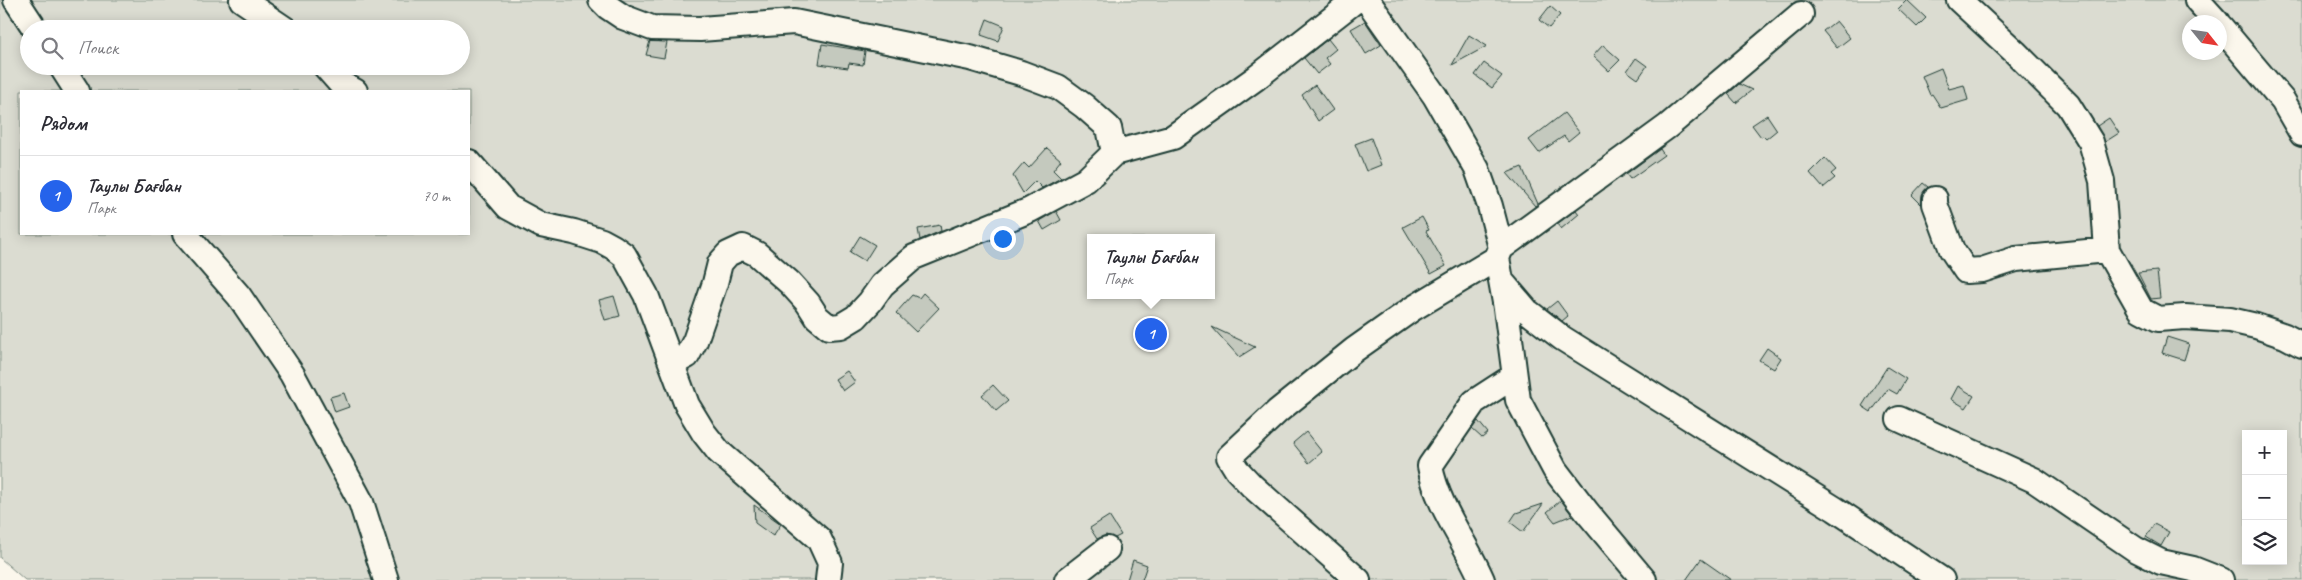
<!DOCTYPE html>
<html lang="ru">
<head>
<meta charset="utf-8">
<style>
	body { margin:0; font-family:Caveat,sans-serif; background:#f2f2f3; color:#2b2b33 }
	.controls { position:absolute; right:15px; bottom:15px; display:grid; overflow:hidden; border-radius:0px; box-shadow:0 2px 12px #0003 }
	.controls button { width:45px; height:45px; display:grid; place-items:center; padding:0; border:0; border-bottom:1px solid #e1e1e2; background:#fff; color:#2b2b33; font:25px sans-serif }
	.compass { position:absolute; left:2182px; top:15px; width:45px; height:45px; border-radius:50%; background:#fff; box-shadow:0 2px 12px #0003; rotate:120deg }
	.you { position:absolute; left:1002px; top:238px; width:18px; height:18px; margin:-12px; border:4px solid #fff; border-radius:50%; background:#1a73e8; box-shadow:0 0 0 8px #1a73e833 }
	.badge { display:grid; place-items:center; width:32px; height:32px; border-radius:50%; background:#2563eb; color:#fff; font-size:16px; font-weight:700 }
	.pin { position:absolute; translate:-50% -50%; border:2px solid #fff; box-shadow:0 1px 5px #0006 }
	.popup { position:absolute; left:1087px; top:234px; width:128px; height:65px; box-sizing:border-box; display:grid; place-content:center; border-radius:0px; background:#fff; filter:drop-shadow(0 1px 4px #0005); font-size:16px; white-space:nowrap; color:#7c7c81 }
	.popup b { font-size:19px; color:#2b2b33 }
	.popup::after { content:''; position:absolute; left:50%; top:100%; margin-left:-10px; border:10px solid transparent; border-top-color:#fff }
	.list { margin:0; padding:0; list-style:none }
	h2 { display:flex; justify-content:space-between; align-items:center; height:65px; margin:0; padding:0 20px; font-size:21px }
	h2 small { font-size:16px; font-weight:400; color:#7c7c81 }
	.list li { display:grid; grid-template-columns:32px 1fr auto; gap:15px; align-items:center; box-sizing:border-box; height:80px; padding:0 20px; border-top:1px solid #e1e1e2 }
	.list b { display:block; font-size:19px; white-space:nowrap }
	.list p { margin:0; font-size:16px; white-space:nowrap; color:#7c7c81 }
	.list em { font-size:16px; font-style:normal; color:#7c7c81 }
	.icon { flex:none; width:28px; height:28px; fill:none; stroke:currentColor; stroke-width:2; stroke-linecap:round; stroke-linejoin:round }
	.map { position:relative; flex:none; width:2302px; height:580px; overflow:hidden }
	.search { position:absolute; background:#fff; box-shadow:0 2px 12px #0003; left:20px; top:20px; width:450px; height:55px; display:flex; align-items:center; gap:12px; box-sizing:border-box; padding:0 18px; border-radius:28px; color:#7c7c81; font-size:19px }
	.panel { position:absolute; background:#fff; box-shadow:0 2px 12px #0003; left:20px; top:90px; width:450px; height:145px; border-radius:0px }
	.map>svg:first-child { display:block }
	.green { fill:#dbdcd1; stroke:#7d8c82; fill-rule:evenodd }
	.building { fill:#c4c9be; stroke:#1f3d34 }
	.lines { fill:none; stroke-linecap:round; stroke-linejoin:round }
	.minor-casing { stroke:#1f3d34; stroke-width:28 }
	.minor { stroke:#fbf7ec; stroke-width:24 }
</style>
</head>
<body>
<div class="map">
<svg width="2302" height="580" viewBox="0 0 2302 580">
	<rect width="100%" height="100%" fill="#fbf7ec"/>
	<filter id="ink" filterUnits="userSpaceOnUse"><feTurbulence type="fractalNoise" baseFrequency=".02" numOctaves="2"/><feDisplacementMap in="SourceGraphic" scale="10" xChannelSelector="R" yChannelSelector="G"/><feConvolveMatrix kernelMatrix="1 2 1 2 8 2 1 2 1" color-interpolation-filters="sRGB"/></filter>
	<g filter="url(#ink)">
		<!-- green -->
		<path class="green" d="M0,0H2302V580H25L0,558ZM2190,22H2220V52H2190ZM29,29H461V66H29ZM21,91H469V234H21ZM1091,238H1211V295H1091ZM2246,434H2283V561H2246Z"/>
		<!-- building -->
		<path class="building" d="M1907,0L1926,18L1917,27L1898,9Z
			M1550,6L1560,15L1549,28L1539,20Z
			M987,19L1004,26L998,41L981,35Z
			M1365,21L1381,45L1366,54L1351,29Z
			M1836,21L1850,38L1837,48L1823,31Z
			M1469,35L1487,46L1452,65Z
			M1328,39L1336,49L1325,58L1330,64L1317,74L1304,58Z
			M650,41L667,42L664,58L646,55Z
			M822,44L865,51L863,65L849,63L848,68L819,64Z
			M1603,45L1620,60L1609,71L1593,56Z
			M1636,58L1647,66L1638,79L1627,71Z
			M1484,63L1502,76L1492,88L1475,75Z
			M1941,68L1949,89L1964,85L1968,100L1941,108L1932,94L1930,95L1922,76Z
			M1739,84L1752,90L1736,103L1728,94Z
			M1315,85L1333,110L1318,121L1302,95Z
			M1564,113L1579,132L1568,141L1564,136L1539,153L1529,140Z
			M1767,115L1777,130L1766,139L1763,136L1761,137L1752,125Z
			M2109,118L2119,133L2105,142L2097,126Z
			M1371,138L1381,165L1366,171L1355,144Z
			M1047,148L1061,160L1053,170L1061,178L1042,188L1035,181L1023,193L1013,176L1024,163L1029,168Z
			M1660,149L1664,155L1630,179L1626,174Z
			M1825,158L1836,170L1831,174L1835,178L1823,188L1810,173Z
			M1522,167L1538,204L1535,206L1507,173Z
			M1923,183L1928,187L1923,193L1921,204L1912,195Z
			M1576,210L1579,214L1561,229L1557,224Z
			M1056,211L1061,220L1044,230L1039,221Z
			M1422,217L1429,230L1426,231L1446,266L1431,274L1403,227Z
			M940,225L941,231L920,240L918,229Z
			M860,236L875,245L865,261L850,252Z
			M2157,271L2160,298L2151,299L2138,273Z
			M923,293L939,308L916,332L896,313L912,295L919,298Z
			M614,296L620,316L605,320L599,300Z
			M1557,301L1568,316L1562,321L1547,309Z
			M1212,327L1255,347L1239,357Z
			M2167,337L2189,344L2184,360L2162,353Z
			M1767,348L1781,358L1774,369L1759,360Z
			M1887,367L1906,379L1897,394L1888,389L1871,412L1862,406Z
			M847,371L855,382L843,391L835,379Z
			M993,385L1008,401L996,411L982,395Z
			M1958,386L1974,396L1966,408L1951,399Z
			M344,393L349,407L335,412L330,397Z
			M1478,421L1488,433L1482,438L1472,429Z
			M1306,432L1322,452L1309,463L1293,443Z
			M1561,500L1572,515L1555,522L1547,512Z
			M1543,504L1523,532L1510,522L1516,513Z
			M754,505L781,524L773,536L755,523Z
			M1109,516L1121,535L1115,538L1106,535L1097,539L1090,528Z
			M2154,524L2169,532L2161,546L2146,537Z
			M1701,559L1731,580H1686Z
			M1133,560L1147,565L1142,580H1127Z"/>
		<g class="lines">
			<!-- minor casing -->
			<g class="minor-casing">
				<path id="minor" d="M16,0L35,29
					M242,0L285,29
					M601,0L608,7L623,17L652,28L700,29L794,22L970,58L1021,73L1058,87L1084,106L1109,128L1114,153L1086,180L1030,210L914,257L882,285L870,302L856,317L841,326L829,327L817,317L808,303L790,283L757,254L743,247L728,254L720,263L715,283L695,341L687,356L672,364
					M1367,0L1435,96L1477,169L1490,206L1501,248L1497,258L1506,308L1518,400L1555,470L1587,512L1644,580
					M1959,0L2015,52L2068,105L2091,142L2102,181L2107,250L2141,310L2158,319L2185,317L2230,320L2256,326L2285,336L2302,345
					M2197,0L2217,22
					M2220,26L2283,101L2302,134
					M61,66L77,91
					M325,66L340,83L355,91
					M1114,153L1173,137L1256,78L1356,0
					M469,162L508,207L541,225L574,232L602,241L613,247L624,255L646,295L687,405L704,433L719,452L819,539L830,563L828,580
					M1935,199V204L1952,250L1966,271L1982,270L2016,259L2107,250
					M185,234L239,296L292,374L361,502L386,580
					M1501,248L1668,126L1801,14
					M1503,283L1527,311L1562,338L1835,509L1942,580
					M1899,419L2034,480L2135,549L2161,562L2193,569L2221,580
					M1067,580L1107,549
					M1358,580L1252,486L1237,470L1229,457L1278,411L1354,350L1412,309L1497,258
					M1482,580C1466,542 1437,506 1430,466L1474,402L1514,376"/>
			</g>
			<!-- minor -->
			<use href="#minor" class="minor"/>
		</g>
	</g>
</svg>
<div class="controls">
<button>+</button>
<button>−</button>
<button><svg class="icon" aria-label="layers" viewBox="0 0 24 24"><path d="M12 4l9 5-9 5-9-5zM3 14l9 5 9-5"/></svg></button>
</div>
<svg class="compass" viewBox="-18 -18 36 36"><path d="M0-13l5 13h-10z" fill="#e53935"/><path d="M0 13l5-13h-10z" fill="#7c7c81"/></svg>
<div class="you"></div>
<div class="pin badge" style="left:1151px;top:334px">1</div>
<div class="popup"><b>Таулы Бағбан</b>Парк</div>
<div class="search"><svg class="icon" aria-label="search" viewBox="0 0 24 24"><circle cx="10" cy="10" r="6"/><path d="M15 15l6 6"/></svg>Поиск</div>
<section class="panel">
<h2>Рядом<small></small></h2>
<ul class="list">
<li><span class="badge">1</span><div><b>Таулы Бағбан</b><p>Парк</p></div><em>70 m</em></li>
</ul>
</section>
</div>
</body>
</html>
